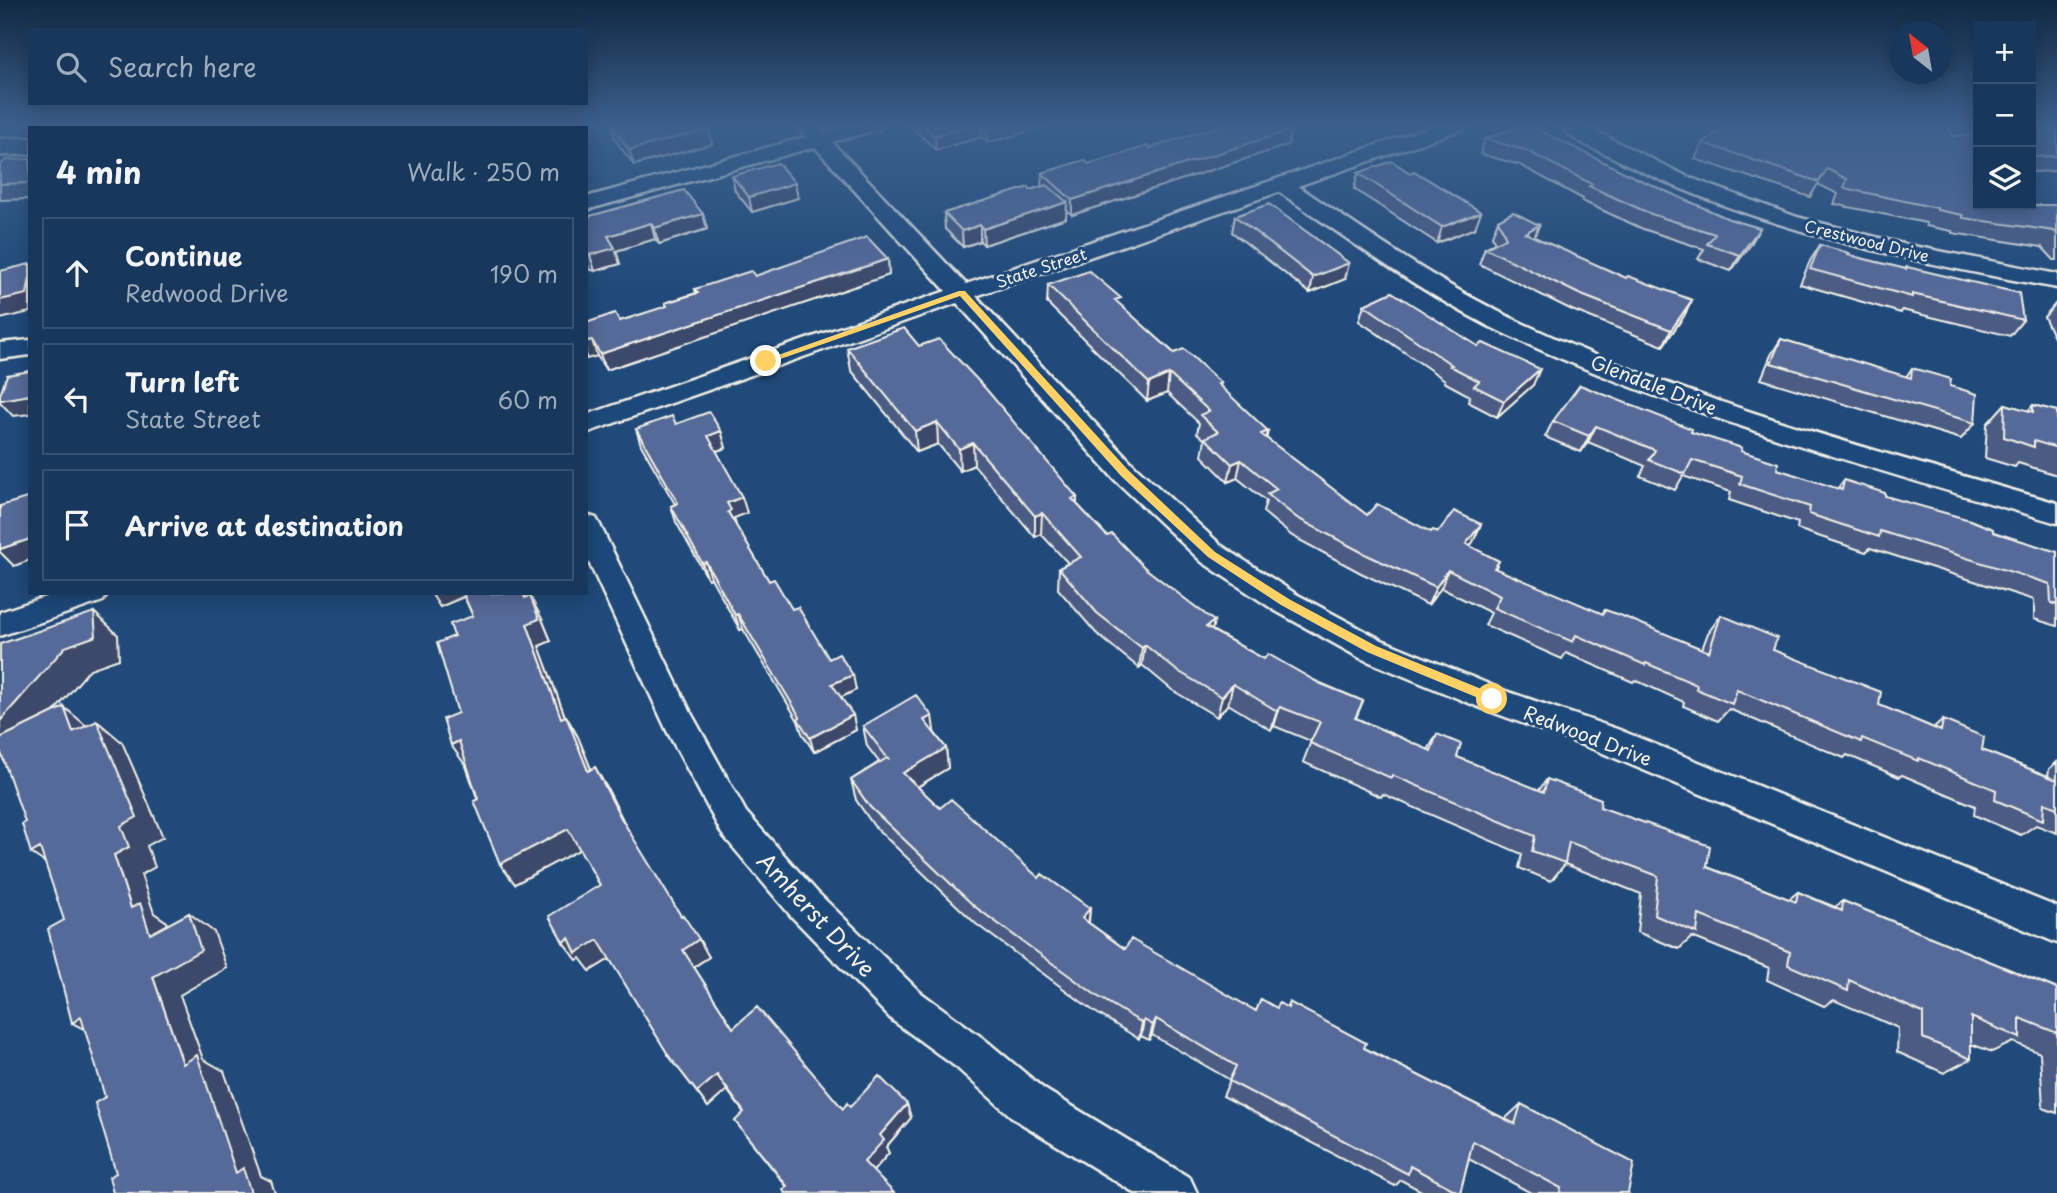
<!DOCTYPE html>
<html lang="en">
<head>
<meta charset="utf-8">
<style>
	body { margin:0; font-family:"Playpen Sans",sans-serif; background:#244365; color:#f1f3f6 }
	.controls { position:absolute; right:21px; top:21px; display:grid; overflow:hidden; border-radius:0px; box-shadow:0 4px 18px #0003 }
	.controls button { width:63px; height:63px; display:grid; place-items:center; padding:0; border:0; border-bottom:2px solid #365272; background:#17385c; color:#f1f3f6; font:35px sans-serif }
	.compass { position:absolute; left:1889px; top:21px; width:63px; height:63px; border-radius:50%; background:#17385c; box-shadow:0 4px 18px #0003; rotate:329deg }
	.stop { position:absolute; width:21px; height:21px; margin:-16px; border:5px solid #ffd166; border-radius:50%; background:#fff }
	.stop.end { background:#ffd166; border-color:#fff; box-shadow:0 2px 7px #0008 }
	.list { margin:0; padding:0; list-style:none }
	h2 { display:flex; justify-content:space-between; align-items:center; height:91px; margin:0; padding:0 28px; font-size:30px }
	h2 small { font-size:23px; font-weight:400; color:#9eacbb }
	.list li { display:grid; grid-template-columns:46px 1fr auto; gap:21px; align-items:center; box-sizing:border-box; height:112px; margin:0 14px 14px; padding:0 14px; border:2px solid #365272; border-radius:0px }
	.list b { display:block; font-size:26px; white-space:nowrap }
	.list p { margin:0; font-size:23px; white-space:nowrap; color:#9eacbb }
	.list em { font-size:23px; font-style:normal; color:#9eacbb }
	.icon { flex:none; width:38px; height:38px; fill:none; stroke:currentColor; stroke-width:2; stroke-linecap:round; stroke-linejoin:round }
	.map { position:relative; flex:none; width:2057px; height:1193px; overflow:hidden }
	.search { position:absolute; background:#17385c; box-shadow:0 4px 18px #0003; left:28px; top:28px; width:560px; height:77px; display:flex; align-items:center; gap:18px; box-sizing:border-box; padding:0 24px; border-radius:0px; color:#9eacbb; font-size:26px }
	.panel { position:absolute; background:#17385c; box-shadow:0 4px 18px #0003; left:28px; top:126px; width:560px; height:469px; border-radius:0px }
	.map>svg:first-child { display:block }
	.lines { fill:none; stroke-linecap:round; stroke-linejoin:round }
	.minor-casing { stroke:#f4f1e8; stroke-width:5 }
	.secondary-casing { stroke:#f4f1e8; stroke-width:6 }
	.minor { fill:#1f4a7a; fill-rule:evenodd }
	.secondary { fill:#1f4a7a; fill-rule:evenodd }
	.wall { fill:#4b5b84; stroke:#f4f1e8; stroke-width:2 }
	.shaded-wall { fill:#3d4a6b; stroke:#f4f1e8; stroke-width:2 }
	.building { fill:#576a99; stroke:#f4f1e8; stroke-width:2 }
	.route { fill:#ffd166 }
	.labels { text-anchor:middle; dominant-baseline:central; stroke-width:6; stroke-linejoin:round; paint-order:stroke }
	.far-street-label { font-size:16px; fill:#f4f1e8; stroke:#1f4a7a }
	.street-label { font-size:19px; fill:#f4f1e8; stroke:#1f4a7a }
	.near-street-label { font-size:23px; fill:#f4f1e8; stroke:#1f4a7a }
</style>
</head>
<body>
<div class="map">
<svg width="2057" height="1193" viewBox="0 0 2057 1193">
	<rect width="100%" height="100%" fill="#1f4a7a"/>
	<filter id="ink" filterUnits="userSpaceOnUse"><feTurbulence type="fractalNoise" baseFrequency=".0143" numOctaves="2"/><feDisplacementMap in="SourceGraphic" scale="14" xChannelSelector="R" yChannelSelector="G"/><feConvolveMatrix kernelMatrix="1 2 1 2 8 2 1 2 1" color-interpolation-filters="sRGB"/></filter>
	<g filter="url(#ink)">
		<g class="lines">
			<!-- minor casing -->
			<g class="minor-casing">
				<path id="minor" d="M796,125H816L823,133L849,125H881L879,129L832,142L966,284L1436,125H1465L1463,129L1298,186C1371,235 1443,287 1524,324C1694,403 1878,451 2057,503V523C1872,468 1683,416 1507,335C1426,297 1353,242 1279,192L976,296L1135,466L1222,546L1296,594L1382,640L1503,690L1617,729L2057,907V943L1593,749L1481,708L1360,658L1274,610L1202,562L1115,480L957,303L586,433V415L946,291L815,147L586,210V197L806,137Z
					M1559,125H1583L1688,177L1797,217L1903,244L2057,274V288C1906,261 1756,229 1618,160C1601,151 1571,141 1559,125Z
					M30,340V355L0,359V343Z
					M586,515L596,518L600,525L691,713L746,812L817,892L920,992L984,1039L1044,1089L1190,1178L1197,1193H1135L1014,1119L956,1067L892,1020L791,916L722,834L667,731L586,556Z
					M57,593H108L103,601L0,636V612Z"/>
			</g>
			<!-- secondary casing -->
			<g class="secondary-casing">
				<path id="secondary" d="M256,125H292L291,128H255Z
					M30,138V154L0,155V139Z"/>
			</g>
			<!-- minor -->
			<use href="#minor" class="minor"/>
			<!-- secondary -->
			<use href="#secondary" class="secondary"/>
		</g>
		<!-- wall -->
		<path class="wall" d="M611,125L709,129L712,144L634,165L615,140Z
			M909,125H1046L1010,137L987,142L982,137L936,150Z
			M1523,125L1751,244L1731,271L1698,259L1704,249L1643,229L1582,201L1583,199L1520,165L1480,154L1485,139Z
			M1727,125L1978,205H2057V260H2054L2042,247L1952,233V231L1926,226V223L1834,204L1838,194L1818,184L1810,197L1695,159L1703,143Z
			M2031,125H2057V171L2031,172Z
			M1288,145L1072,215L1066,210V218L984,245L980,241L963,247L945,229L944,213L1041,187L1042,173L1089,164L1150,148Z
			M30,159V199L0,200V165Z
			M1358,173L1475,228L1437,243L1354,189Z
			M732,176L798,198L752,212L735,191Z
			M703,214L707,229L659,244L655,239L616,251L620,264L595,271L589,269L586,270V217Z
			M1235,216L1345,279L1310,293L1232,232Z
			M1498,220L1539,225L1534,237L1626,278L1692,300L1684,316L1663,346L1572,310L1479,264L1485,248L1495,243L1492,236Z
			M1820,245L1848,255L1905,269L1907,267L2023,320L2010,336L1902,310L1901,313L1800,284L1810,261Z
			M888,259L889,275L606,370L597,356L586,359L589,322L620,321L666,307L665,303L696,293L695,289L755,276Z
			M1048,285L1120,305L1174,353L1221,383L1220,386L1266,438L1367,515L1431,532L1481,524L1473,542L1469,546L1499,561L1495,569L1602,614L1605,610L1702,649L1708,633L1721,615L1773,650L1879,705L1934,728L1943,720L1982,750L2048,776L2049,769L2057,762V833L2036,825L2021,835L1974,815L1975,806L1902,775L1899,777L1847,755L1844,758L1729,709L1718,721L1683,706L1684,702L1635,680L1633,682L1566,653L1562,659L1485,625L1491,613L1441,588L1428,605L1361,573L1292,536L1263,512L1266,501L1237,478L1228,482L1202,456L1205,440L1197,433L1199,423L1167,393L1147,401L1047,303Z
			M2057,302V344L2044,317Z
			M1364,305L1533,385L1497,417L1468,402L1470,396L1444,382L1445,380L1359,321Z
			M1781,339L1906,377L1912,368L1950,386L1975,423L1961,439L1761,379L1771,355Z
			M919,346L1077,497V504L1107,536L1145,568L1212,630L1264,659L1363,701L1356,718L1428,750L1437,734L1457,757L1539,790L1547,779L1707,867L1789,899L1798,892L1835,907L1843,901L2057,989V1113L2043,1108L2040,1053L2013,1042L1992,1052L1971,1044V1059L1944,1073L1897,1052L1898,1028L1834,1000L1824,1006L1767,980L1769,968L1692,937L1679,949L1637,932L1641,894L1565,864L1551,881L1519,868L1522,854L1383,794L1381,797L1303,762L1311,741L1274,726L1271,730L1228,704L1217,717L1172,690L1142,665L1139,668L1096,633L1058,589L1059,568L1068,563L1041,534L1035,537L974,465L960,471L938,444L917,452L851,370L847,348Z
			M2005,404L2028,411L2033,405L2057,411V475L2018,463L2015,467L1985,458L1987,424Z
			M1553,421L1691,432L1741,451L1777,469L1837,489L1844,480L1885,496L1993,532L2057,552V626L2034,619V600L1870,548L1866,552L1797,529L1798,523L1729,500L1731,492L1683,476L1675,490L1640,476L1645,466L1588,442L1581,452L1545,437Z
			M676,424L721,431L726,448L716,451L747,513L734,518L736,526L769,581L792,609L829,659L856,690L841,697L856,730L814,752L802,733L798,721L743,629L740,630L711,578L708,579L676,522L671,506L675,504L641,445L636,429Z
			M431,593H523L542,619L551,641L539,646L565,716H566L578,737L591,769L607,788L628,831L681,916L709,957L694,967L733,1028L843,1109L850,1107L907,1104L911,1118L886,1147L889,1153L873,1171L786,1186L735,1121L744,1113L727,1090L708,1107L669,1056L610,959L590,971L580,958L577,960L563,942L600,885L580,849L515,884L500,864L466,766L458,713L454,636L473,616L464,597L440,607Z
			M863,726L934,732L946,748L948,768L918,787L940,808L1039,878L1090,908L1089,923L1125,949L1256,1011L1287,1007L1289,1002L1364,1048L1505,1119L1521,1104L1628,1193H1531L1469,1159L1460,1193H1425L1401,1180L1395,1186L1223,1096L1230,1080L1152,1035L1149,1040L1141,1036L1139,1039L1095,1012L976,924L874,826L856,800L851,780L879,762L867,746Z"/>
		<!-- shaded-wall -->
		<path class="shaded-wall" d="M972,125H981L982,137L936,150L935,136Z
			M997,125H1046L1010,137L987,142V128Z
			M709,129L712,144L634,165L629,150Z
			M1291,130L1288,145L1072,215V200Z
			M795,183L798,198L752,212L749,197Z
			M1067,202L1066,218L984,245L983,229Z
			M1481,212L1475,228L1437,243L1442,227Z
			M703,214L707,229L659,244L654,228Z
			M651,223L655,239L616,251L620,264L595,271L590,255L608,236Z
			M980,225V241L963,247L962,231Z
			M1539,225L1533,241L1525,233Z
			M1760,228L1751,244L1731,271L1740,255Z
			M888,259L889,275L606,370L600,354Z
			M586,260L589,269L586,270Z
			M1349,263L1345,279L1310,293L1313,277Z
			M30,277V312L0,319V300Z
			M1692,300L1684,316L1663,346L1671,330Z
			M592,340L597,356L586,359V341Z
			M1540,369L1533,385L1497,417L1504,401Z
			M1169,374L1167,393L1147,401L1149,383Z
			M30,395V414L13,416L0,402V400Z
			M937,422L938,444L917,452L915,431Z
			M1596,426L1588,442L1581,452L1589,436Z
			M721,431L726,448L713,452L708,436Z
			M1268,431L1264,449L1261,434Z
			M973,443L974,465L960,471L959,449Z
			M1241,460L1237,478L1228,482L1232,464Z
			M742,497L747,513L734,518L736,526L728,512L727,503Z
			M1042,513L1041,534L1035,537V516Z
			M1481,524L1473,542L1458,562L1466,544Z
			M30,539V560L14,566L0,552V549Z
			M706,562L711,578L708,579L702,563Z
			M1448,570L1441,588L1428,605L1436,587Z
			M431,593H466L467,595L440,607Z
			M530,596L542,619L551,641L539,646L573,739L561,718L527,624Z
			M94,612L118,635L119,659L90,669L21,751L0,736V721Z
			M738,614L743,629L740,630L735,615Z
			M1214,621L1210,641L1206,627Z
			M1145,645L1142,665L1139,668L1142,648Z
			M853,675L856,690L836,700L832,684Z
			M1233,684L1228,704L1217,717L1222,697Z
			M64,707L89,728L73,732Z
			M1280,707L1274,726L1271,730L1277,711Z
			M853,715L856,730L814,752L810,738Z
			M566,716L578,737L600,792L588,771Z
			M932,716L935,737L924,720Z
			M97,721L122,742L163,837L147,846L155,867L141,875L154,913L167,922L177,953L150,934L131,908L114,855L121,826Z
			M459,741L474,762L466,766L451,745Z
			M946,748L948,768L907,793L903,773Z
			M595,767L607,788L632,838L621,818Z
			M568,829L581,849L515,884L500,864Z
			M40,848L60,873L31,853Z
			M1090,908L1088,926L1082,918Z
			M189,913L214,932L227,968L180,995L203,1059L224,1071L261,1176L271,1181L275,1193H251L236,1173L183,1064L153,977Z
			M569,938L598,940L611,958L590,971L580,958L577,960L563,942Z
			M699,939L709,957L693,967L683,950Z
			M81,1017L103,1039L72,1023Z
			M1156,1019L1152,1035L1149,1040L1153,1025Z
			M1144,1020L1141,1036L1139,1039L1142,1023Z
			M717,1075L727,1090L708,1107L697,1092Z
			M907,1104L911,1118L886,1147L889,1153L870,1175L864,1162L880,1135Z"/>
		<!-- building -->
		<path class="building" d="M341,125H370L371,128H340L339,126Z
			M611,125H706L709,129L629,150Z
			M923,125H972L935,136Z
			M1221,125H1284L1291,130L1072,200L1042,173L1084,160L1089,164L1148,146L1150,148Z
			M1523,125H1529L1636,178L1729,219L1760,228L1740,255L1707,244L1715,234L1651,214L1589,186L1592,184L1525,150L1485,139Z
			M1727,125H1941L1949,127L1952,136L1978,134V205H2057V234L2054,231L1963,218V215L1937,210V208L1844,188L1847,179L1827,169L1819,182L1703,143Z
			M2057,130V156L2031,157V131Z
			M30,159V183L0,184V165L6,160Z
			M1392,161L1410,173L1414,171L1481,212L1442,227L1358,173Z
			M778,163L795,183L749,197L732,176Z
			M1047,185L1067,202L983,229L980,225L962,231L944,213L1029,187L1030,190Z
			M684,190L703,214L654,228L651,223L608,236L615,248L590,255L586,254V217Z
			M1269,204L1349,263L1313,277L1235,216Z
			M1513,212L1539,225L1525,233L1626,278L1628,276L1692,300L1671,330L1579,294L1485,248L1506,238L1498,220Z
			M867,237L888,259L600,354L592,340L586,341V318L589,322L615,313L620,321L667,306L665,303L698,293L695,289L751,271L755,276Z
			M1820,245L1849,253L1848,255L1906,269L1907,267L2019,293L2023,320L1912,294V297L1810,269Z
			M30,264V277L27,294L0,300V271Z
			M1089,271L1121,298L1115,300L1174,353L1184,349L1221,383L1218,384L1268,431L1261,434L1367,515L1377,504L1431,532L1433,530L1438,532L1454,511L1481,524L1466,544L1499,561L1494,568L1603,614L1605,610L1620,615L1709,652L1721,615L1777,638L1773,650L1881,692L1879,705L1941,731L1943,720L1984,737L1982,750L2057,780V808L2044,803L2043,820L1995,800L1996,790L1919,758L1918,761L1862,738L1861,742L1737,690L1732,704L1696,689L1697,685L1646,663L1645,665L1576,635L1573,642L1494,608L1500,596L1448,570L1436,587L1367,555L1297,518L1267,494L1277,489L1241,460L1232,464L1205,438L1218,432L1200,415L1209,411L1169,374L1149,383L1048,285Z
			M1392,292L1478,346L1483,343L1540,369L1504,401L1474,386L1479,381L1450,366L1452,365L1364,305Z
			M904,328L919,346L939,339L986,389L1077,497L1072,499L1107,536L1112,534L1145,568L1214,621L1206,627L1264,659L1268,654L1319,683L1363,701L1355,718L1431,751L1437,734L1461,744L1457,757L1544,792L1547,779L1601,799L1600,807L1710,846L1707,867L1796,902L1798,892L1842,911L1843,901L2057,989V1033L2020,1018V1038L1971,1017V1059L1923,1038V1013L1849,980L1848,991L1788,965L1790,952L1699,915L1697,933L1654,915L1658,876L1569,842L1565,863L1532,851L1535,836L1392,775L1391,778L1310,743L1320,722L1280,707L1277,711L1233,684L1222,697L1176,670L1145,645L1142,648L1097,613L1059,568L1081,557L1042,513L1035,516L973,443L959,449L937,422L915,431L847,348Z
			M1781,339L1911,378L1912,368L1951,379L1950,386L1977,394L1975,423L1771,363Z
			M30,371V395L0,400V395L7,375Z
			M1580,385L1692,429L1691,432L1742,448L1741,451L1778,463L1777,469L1842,490L1844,480L1885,493V496L1970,520L1993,529V532L2057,552V605L2051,603L2050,584L1880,531L1879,537L1809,514L1810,507L1740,484L1742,476L1692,460L1685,474L1649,460L1655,450L1596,426L1589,436L1553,421Z
			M2005,404L2033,412V405L2057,411V448L2034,441V447L2004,437Z
			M709,412L721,431L708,436L742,497L727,503L731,510L728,512L769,581L774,579L792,609L798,607L829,659L839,654L853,675L832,684L853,715L810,738L798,719L800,717L738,614L735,615L706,562L702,563L671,506L678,503L636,429L672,416L676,424Z
			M30,497V539L0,549V506Z
			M463,593H523L525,598L530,596L539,619L527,624L561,718L566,716L588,771L595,767L621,818L681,916L683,915L699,939L683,950L733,1028L757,1007L843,1109L847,1103L850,1107L879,1076L907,1104L880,1135L884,1140L864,1162L894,1193H785L783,1190L787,1186L735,1121L744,1112L717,1075L697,1092L669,1056L598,940L576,953L569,938L563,942L549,916L600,885L568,829L500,864L474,801L478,799L459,741L451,745L443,719L458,713L437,643L454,636L450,624L473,616Z
			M94,612L96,636L65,647L0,721V644Z
			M916,695L932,716L924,720L946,748L903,773L940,808L951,799L1039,878L1042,874L1090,908L1082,918L1125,949L1131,939L1256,1011L1261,999L1277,1008L1279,1003L1288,1008L1289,1002L1366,1043L1364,1048L1515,1124L1521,1104L1634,1163L1628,1193H1560L1561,1188L1473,1141L1460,1193L1410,1166L1408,1174L1229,1081L1236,1066L1156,1019L1153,1025L1144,1020L1142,1023L1097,996L974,906L870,807L851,780L887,758L889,760L863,726Z
			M64,707L73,732L97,721L137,817L121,826L129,847L114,855L131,908L140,903L150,934L189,913L201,950L153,977L183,1064L197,1055L236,1173L243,1168L251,1193H113L109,1177L116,1173L95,1103L105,1097L81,1017L72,1023L48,929L64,920L40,848L31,853L22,824L25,822L0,750V738Z"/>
	</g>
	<!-- sky -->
	<linearGradient id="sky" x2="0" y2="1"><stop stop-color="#112943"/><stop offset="0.43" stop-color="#3c608d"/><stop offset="1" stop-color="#3c608d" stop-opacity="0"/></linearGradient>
	<rect width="2057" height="292" fill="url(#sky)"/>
	<!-- route -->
	<path class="route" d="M959,291H965L1128,470L1215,552L1289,599L1376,646L1496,695V702H1488L1367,652L1281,605L1208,557L1121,476L960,296L769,363L761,361Z"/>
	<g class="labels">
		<!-- far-street labels -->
		<g class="far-street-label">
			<text transform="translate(1867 240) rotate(14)">Crestwood Drive</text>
			<text transform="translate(1041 267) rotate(-18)">State Street</text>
		</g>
		<!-- street labels -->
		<g class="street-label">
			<text transform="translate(1654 384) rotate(21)">Glendale Drive</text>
			<text transform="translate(1588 735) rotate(21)">Redwood Drive</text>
		</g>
		<!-- near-street labels -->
		<g class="near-street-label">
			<text transform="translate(817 914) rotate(47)">Amherst Drive</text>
		</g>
	</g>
</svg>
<div class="controls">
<button>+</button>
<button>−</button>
<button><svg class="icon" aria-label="layers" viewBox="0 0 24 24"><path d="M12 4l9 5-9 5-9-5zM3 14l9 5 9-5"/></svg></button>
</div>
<svg class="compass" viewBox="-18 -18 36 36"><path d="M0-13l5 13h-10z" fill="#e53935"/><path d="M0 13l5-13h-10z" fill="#9eacbb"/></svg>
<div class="stop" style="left:1492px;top:699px"></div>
<div class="stop end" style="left:766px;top:361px"></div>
<div class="search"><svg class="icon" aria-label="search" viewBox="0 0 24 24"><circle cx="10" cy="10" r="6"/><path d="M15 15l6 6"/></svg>Search here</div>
<section class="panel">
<h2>4 min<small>Walk · 250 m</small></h2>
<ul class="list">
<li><svg class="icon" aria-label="ahead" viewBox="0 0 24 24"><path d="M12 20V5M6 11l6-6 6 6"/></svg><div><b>Continue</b><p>Redwood Drive</p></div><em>190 m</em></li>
<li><svg class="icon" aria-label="left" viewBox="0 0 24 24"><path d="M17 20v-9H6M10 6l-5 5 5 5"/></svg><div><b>Turn left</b><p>State Street</p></div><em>60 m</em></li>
<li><svg class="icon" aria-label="arrive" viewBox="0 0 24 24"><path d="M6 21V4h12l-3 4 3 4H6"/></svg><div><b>Arrive at destination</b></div></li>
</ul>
</section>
</div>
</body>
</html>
